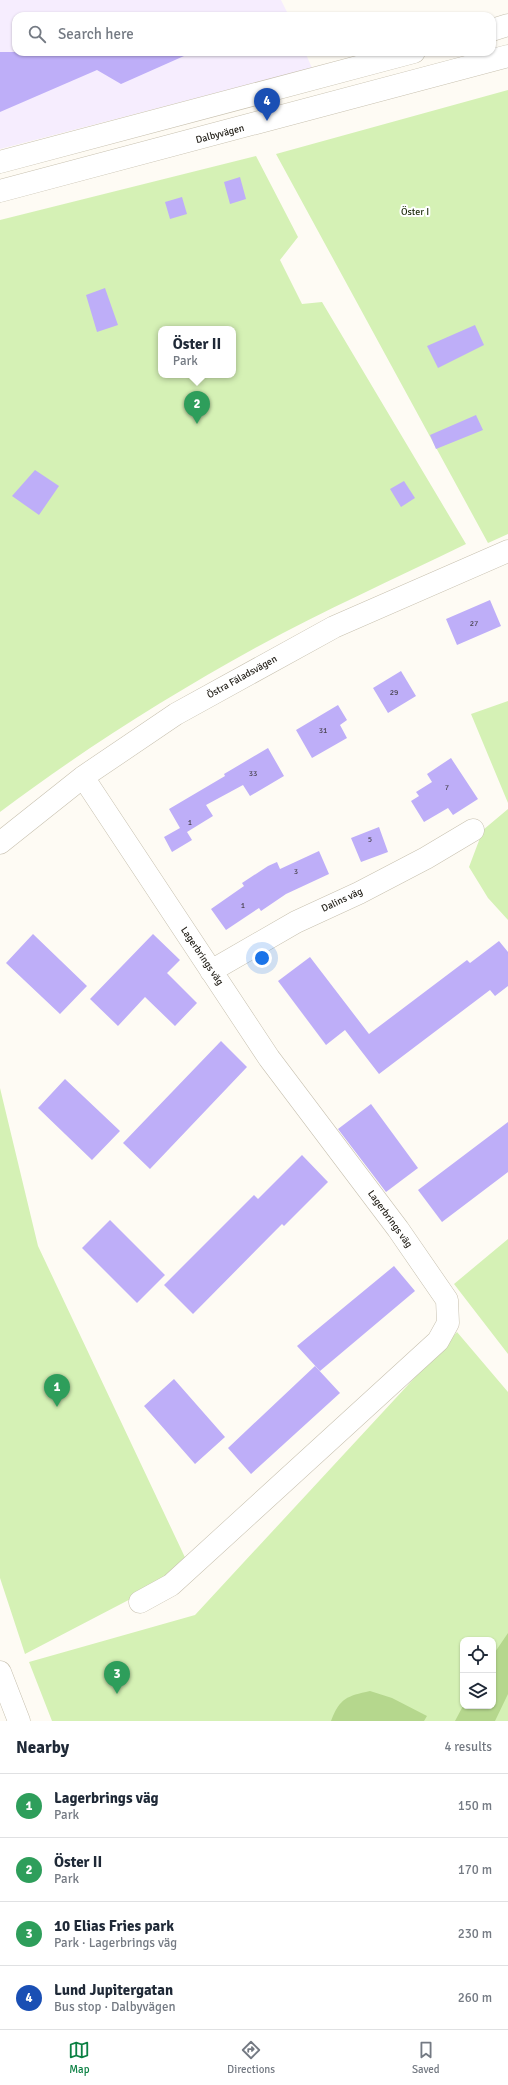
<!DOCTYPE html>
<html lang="en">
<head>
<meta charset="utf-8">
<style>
	body { margin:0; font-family:Signika,sans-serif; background:#f6f6f7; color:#1f2937 }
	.controls { position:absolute; right:12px; bottom:12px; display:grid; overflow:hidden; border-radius:8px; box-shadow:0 1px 3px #0004 }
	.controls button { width:36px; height:36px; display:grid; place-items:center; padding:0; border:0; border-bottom:1px solid #e0e1e3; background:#fff; color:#1f2937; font:20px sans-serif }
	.you { position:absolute; left:262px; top:958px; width:14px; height:14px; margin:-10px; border:3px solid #fff; border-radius:50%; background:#1a73e8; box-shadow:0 0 0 6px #1a73e833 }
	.badge { display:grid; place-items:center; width:26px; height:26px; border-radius:50%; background:#0b8043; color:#fff; font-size:13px; font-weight:700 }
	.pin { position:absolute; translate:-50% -33px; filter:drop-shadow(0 1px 2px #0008) }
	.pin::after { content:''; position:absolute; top:21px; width:14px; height:12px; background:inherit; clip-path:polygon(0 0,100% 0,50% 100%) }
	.popup { position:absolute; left:158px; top:326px; width:78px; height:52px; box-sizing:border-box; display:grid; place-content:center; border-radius:8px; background:#fff; filter:drop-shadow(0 1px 3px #0005); font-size:13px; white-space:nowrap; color:#747a83 }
	.popup b { font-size:15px; color:#1f2937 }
	.popup::after { content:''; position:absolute; left:50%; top:100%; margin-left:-8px; border:8px solid transparent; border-top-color:#fff }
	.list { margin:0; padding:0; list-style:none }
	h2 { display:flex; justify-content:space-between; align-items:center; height:52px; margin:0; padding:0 16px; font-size:17px }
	h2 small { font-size:13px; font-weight:400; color:#747a83 }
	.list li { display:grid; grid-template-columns:26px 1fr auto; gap:12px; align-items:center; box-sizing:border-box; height:64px; padding:0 16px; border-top:1px solid #e0e1e3 }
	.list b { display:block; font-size:15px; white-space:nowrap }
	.list p { margin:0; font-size:13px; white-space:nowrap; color:#747a83 }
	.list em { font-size:13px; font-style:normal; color:#747a83 }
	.icon { flex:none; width:22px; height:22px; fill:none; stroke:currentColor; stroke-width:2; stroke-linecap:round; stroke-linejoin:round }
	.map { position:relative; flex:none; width:508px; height:1721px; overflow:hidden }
	.search { position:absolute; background:#fff; box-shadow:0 1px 3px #0004; left:12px; right:12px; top:12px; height:44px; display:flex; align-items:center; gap:10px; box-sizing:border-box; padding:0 14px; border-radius:12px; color:#747a83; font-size:15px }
	.sheet { height:308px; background:#fff }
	nav { display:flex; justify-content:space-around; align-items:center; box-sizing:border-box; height:56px; border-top:1px solid #e0e1e3; background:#fff; font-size:11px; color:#747a83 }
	nav a { display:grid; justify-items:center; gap:2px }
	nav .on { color:#0b8043 }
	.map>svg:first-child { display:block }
	.industrial { fill:#f6edfe }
	.green { fill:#d5f1b5; fill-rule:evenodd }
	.forest { fill:#b5d78d }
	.building { fill:#beaef8 }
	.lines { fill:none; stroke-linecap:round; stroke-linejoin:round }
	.minor-casing { stroke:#c7c0af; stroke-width:23 }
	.major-casing { stroke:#c7c0af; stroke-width:23 }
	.highway-casing { stroke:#c7c0af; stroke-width:23 }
	.minor { stroke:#fff; stroke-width:22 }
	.major { stroke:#fff; stroke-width:22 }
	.highway { stroke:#fff; stroke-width:22 }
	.labels { text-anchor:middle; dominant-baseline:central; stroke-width:4; stroke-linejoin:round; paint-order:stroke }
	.number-label { font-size:8px; fill:#4c4653 }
	.street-label { font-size:10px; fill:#26231c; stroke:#fff }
	.park-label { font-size:10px; fill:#223011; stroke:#fff }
</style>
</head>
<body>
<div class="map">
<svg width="508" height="1721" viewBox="0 0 508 1721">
	<rect width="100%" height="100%" fill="#fefbf4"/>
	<!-- industrial -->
	<path class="industrial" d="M0,0H281L289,16H16V52H305L312,68L0,149Z"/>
	<!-- green -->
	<path class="green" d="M508,90V534L488,543L276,154Z
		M256,156L298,237L280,260L302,304L322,302L466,544C396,578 325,610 257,647C168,696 81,751 0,812V220ZM161,329H233V375H161Z
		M508,701V803L471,714Z
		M508,809V920L488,898L469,867L483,830Z
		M0,1088L38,1246L190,1568L25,1654L0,1578Z
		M508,1239V1354L454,1284Z
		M457,1332L508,1392V1721H52L29,1662L195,1615ZM463,1640H493V1706H463Z"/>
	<!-- forest -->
	<path class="forest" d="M508,1633V1694L495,1721H455L463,1706H493V1655Z
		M370,1691L392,1698L427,1716L424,1721H331C340,1698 347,1696 370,1691Z"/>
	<!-- building -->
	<path class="building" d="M0,52H193L121,84L97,70L0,112Z
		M240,177L246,199L230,204L224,182Z
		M182,197L187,214L170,219L165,202Z
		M105,288L118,325L97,332L86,295Z
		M475,325L484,345L438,368L427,346Z
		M476,415L483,430L436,449L430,435Z
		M35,470L59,486L39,515L12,496Z
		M404,481L415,498L401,507L390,489Z
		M490,600L501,626L457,645L446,619Z
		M401,671L416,696L388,713L373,688Z
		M338,705L347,720L340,725L347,738L312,758L296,730Z
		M268,748L284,776L250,796L243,785L206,805L213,816L187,832L192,840L172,852L164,837L180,828L169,809L225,776L224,774Z
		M451,758L478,799L453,815L448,808L424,822L411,801L419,796L416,792L432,782L427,774Z
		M379,827L388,852L361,862L351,838Z
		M319,851L329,874L286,894L261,911L259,908L226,930L211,909L244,886L242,883L268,866L277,862L280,869Z
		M33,934L87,986L60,1014L6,963Z
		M153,934L180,960L167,973L197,1003L175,1026L145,997L118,1026L90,999Z
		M499,941L508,952V986L495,996L490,990L379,1074L345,1030L326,1045L278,981L310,957L369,1034L467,960L470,963Z
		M221,1041L247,1067L150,1169L123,1143Z
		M65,1079L120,1131L92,1160L38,1108Z
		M371,1104L418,1168L386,1192L338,1129Z
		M508,1122V1172L442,1222L418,1190Z
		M302,1155L328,1182L284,1226L282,1224L193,1314L164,1285L254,1195L258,1199Z
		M110,1220L165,1275L137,1303L82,1248Z
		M394,1266L415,1291L320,1371L297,1346Z
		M315,1366L340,1393L251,1474L228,1448Z
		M174,1379L225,1437L195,1464L144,1406Z"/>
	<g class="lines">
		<!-- minor casing -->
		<g class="minor-casing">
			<path id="minor" d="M83,777L269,1058L398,1229L447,1300L448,1323L438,1341L171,1585L140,1602
				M0,843L83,777L176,714L334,627L508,551
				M211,971L296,922L359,893L426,858L473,830"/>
		</g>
		<!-- major casing -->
		<g class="major-casing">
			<path id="major" d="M492,30L508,25
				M0,162L414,52
				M0,191L508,56"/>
		</g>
		<!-- highway casing -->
		<g class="highway-casing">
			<path id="highway" d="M0,1672L19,1721"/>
		</g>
		<!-- minor -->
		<use href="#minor" class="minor"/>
		<!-- major -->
		<use href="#major" class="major"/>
		<!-- highway -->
		<use href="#highway" class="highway"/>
	</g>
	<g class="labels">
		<!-- number labels -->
		<g class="number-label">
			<text x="474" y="623">27</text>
			<text x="394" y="692">29</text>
			<text x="323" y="730">31</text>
			<text x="253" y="773">33</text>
			<text x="447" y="787">7</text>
			<text x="190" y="822">1</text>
			<text x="370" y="839">5</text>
			<text x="296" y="871">3</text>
			<text x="243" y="905">1</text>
		</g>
		<!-- street labels -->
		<g class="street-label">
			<text transform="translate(220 134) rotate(-15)">Dalbyvägen</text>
			<text transform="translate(242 677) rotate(-29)">Östra Fäladsvägen</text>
			<text transform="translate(342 900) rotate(-25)">Dalins väg</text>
			<text transform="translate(202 956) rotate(56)">Lagerbrings väg</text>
			<text transform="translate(390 1219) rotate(54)">Lagerbrings väg</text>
		</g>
		<!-- park labels -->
		<g class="park-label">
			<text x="415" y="212">Öster I</text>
		</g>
	</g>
</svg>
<div class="controls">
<button><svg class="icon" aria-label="locate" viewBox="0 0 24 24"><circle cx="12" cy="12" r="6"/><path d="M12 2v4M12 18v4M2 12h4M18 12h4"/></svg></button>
<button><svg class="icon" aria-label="layers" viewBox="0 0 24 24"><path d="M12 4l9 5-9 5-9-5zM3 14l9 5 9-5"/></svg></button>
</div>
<div class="you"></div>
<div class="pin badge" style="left:57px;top:1407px;background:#2e9e5b">1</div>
<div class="pin badge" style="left:197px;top:424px;background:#2e9e5b">2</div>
<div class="popup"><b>Öster II</b>Park</div>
<div class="pin badge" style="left:117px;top:1694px;background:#2e9e5b">3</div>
<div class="pin badge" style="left:267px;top:121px;background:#1a4fb4">4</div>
<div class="search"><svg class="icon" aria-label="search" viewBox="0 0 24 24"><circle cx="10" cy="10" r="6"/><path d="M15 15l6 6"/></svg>Search here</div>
</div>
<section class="sheet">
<h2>Nearby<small>4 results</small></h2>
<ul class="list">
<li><span class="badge" style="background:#2e9e5b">1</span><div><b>Lagerbrings väg</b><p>Park</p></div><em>150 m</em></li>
<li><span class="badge" style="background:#2e9e5b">2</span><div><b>Öster II</b><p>Park</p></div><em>170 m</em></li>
<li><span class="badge" style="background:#2e9e5b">3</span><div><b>10 Elias Fries park</b><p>Park · Lagerbrings väg</p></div><em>230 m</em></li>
<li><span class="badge" style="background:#1a4fb4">4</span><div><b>Lund Jupitergatan</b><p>Bus stop · Dalbyvägen</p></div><em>260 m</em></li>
</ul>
</section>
<nav>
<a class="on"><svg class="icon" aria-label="map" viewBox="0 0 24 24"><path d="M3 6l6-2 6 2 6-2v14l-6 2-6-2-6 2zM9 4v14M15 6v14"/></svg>Map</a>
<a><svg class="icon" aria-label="directions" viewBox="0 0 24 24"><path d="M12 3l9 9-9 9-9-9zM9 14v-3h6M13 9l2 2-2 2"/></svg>Directions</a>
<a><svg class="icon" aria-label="saved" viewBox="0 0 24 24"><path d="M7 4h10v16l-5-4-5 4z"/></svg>Saved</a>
</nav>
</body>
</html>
